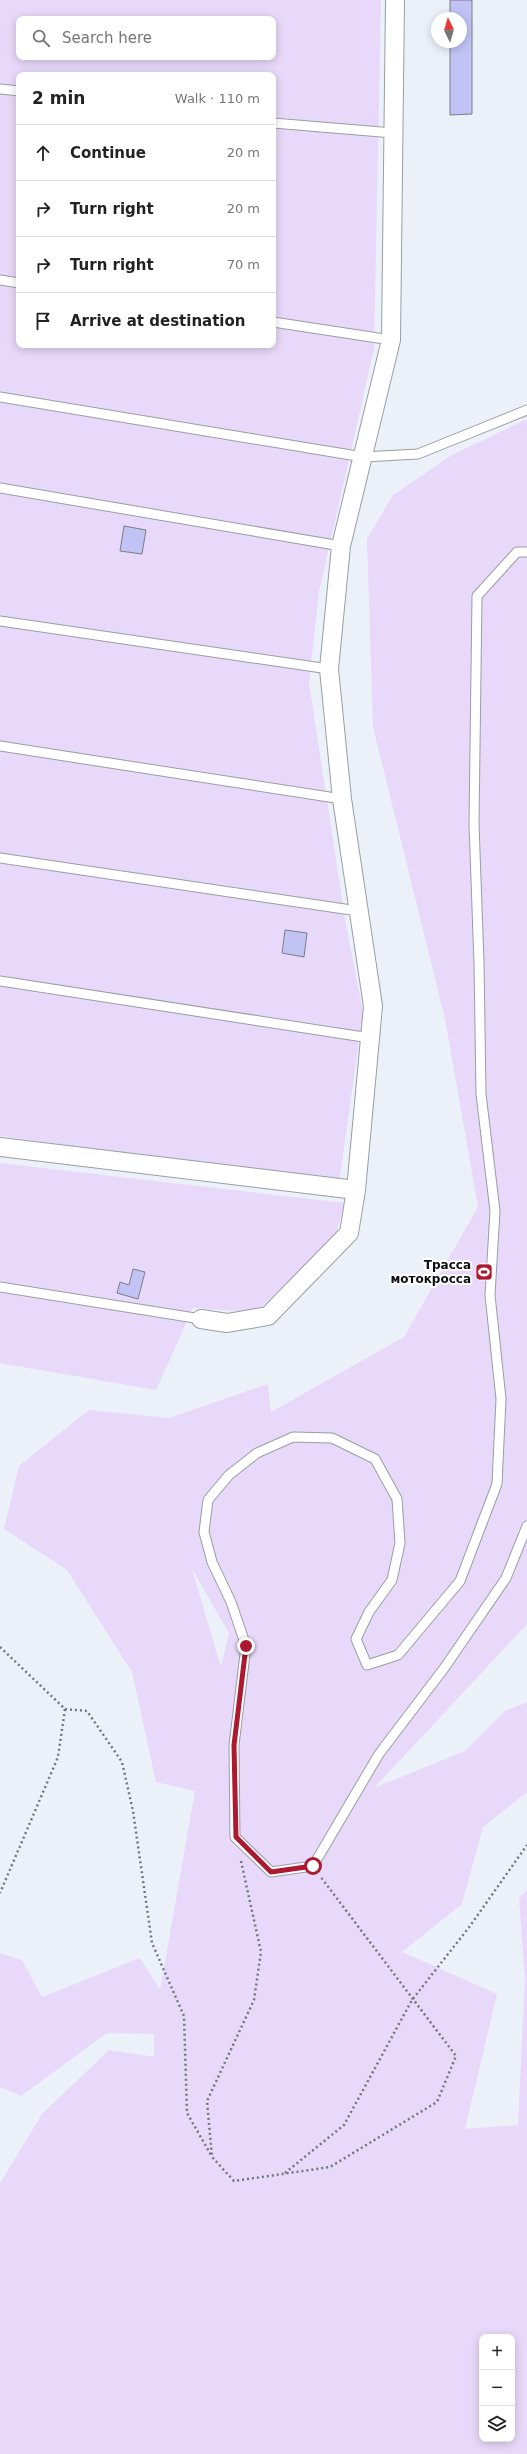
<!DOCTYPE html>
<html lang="en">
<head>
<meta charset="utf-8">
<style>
	body { margin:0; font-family:"DejaVu Sans",sans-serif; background:#f2f2f2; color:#222 }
	.controls { position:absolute; right:12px; bottom:12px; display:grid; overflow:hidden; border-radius:8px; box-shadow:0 2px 10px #0003 }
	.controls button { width:36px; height:36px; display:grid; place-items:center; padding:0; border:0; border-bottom:1px solid #e0e0e0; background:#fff; color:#222; font:20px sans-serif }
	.compass { position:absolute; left:431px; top:12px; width:36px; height:36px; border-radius:50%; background:#fff; box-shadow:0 2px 10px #0003; rotate:355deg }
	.stop { position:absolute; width:12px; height:12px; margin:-9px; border:3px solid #ad192e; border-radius:50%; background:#fff }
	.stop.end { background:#ad192e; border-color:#fff; box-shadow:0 1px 4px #0008 }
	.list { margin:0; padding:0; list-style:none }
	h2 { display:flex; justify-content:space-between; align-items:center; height:52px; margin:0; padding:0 16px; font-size:17px }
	h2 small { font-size:13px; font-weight:400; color:#767676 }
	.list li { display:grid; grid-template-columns:26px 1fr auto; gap:12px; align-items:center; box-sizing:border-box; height:56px; padding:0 16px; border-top:1px solid #e0e0e0 }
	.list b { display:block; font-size:15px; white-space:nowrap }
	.list em { font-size:13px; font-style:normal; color:#767676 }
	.icon { flex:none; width:22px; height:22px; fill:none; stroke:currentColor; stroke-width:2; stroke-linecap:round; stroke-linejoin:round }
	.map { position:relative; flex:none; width:527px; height:2454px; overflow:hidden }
	.search { position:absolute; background:#fff; box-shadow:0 2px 10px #0003; left:16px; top:16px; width:260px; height:44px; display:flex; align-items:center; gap:10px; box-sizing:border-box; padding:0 14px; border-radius:8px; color:#767676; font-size:15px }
	.panel { position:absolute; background:#fff; box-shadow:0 2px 10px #0003; left:16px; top:72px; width:260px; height:276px; border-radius:8px }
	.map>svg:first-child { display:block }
	.green { fill:#e8d8f9; fill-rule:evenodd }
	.building { fill:#c1c3f5; stroke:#7c7d85 }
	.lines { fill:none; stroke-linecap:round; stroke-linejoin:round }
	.service-casing { stroke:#999ea5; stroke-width:11 }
	.minor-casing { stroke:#999ea5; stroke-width:20 }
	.path { stroke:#73767c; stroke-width:2.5; stroke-dasharray:2 3; stroke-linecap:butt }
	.service { stroke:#fff; stroke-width:9 }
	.minor { stroke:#fff; stroke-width:18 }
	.route { stroke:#ad192e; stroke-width:5 }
	.labels { text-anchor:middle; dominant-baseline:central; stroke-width:4; stroke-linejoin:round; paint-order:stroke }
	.poi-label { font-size:12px; font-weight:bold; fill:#0c0d10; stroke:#fff; text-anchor:end }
</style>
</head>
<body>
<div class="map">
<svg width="527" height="2454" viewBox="0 0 527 2454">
	<rect width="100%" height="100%" fill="#ecf1f9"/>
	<!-- green -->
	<path class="green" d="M0,0H381L374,349L319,592L309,683L346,925L363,1012L339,1183L0,1136ZM19,19H273V57H19ZM19,75H273V345H19Z
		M527,419V1624L374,1788L465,1751L505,1711L527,1702V1792L483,1827L462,1904L402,1952L497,1994L465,2129L518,2125L525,1979L519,1899L527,1890V2454H0V2183L42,2114L109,2050L154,2057V2034L107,2033L21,2096L0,2087V1953L22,1960L42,1997L140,1958L160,1990L195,1791L156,1782L132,1672L67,1570L4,1529L19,1466L89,1410L169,1418L268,1384L271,1412L404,1337L478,1207L445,1019L373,727L367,539L393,495L452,455ZM192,1569L229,1633L221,1667ZM482,2337H512V2439H482Z
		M0,1163L345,1203L333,1243L255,1312L193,1308L156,1390L0,1363Z"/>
	<!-- building -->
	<path class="building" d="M450,0H472V114L450,115V42H461V18H450Z
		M124,526L146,530L142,554L120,551Z
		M285,930L307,933L304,957L282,953Z
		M133,1269L145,1272L138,1299L117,1293L120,1282L129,1285Z"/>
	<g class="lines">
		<!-- service casing -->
		<g class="service-casing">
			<path id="service" d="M0,89L19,91
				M273,123L393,133
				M0,280L19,283
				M273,322L391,340
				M0,397L363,457L418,454L527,410
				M0,488L341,546
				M527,552H517L477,596L474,824L479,963L481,1094L495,1211L490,1295L501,1399L497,1484L460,1581L398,1655L367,1665L356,1639L369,1612L392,1580L400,1543L397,1499L375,1459L332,1438L293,1437L257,1453L229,1475L208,1500L204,1532L212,1562L231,1602L246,1646L234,1745L235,1837L271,1872L313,1866L379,1754L445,1667L506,1578L527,1526
				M0,621L329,669
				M0,746L342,799
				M0,858L358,911
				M0,981L370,1038
				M0,1287L201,1319"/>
		</g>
		<!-- minor casing -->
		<g class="minor-casing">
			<path id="minor" d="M0,1147L356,1190L373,1006L342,799L329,669L341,546L391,340L395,0
				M201,1319L227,1323L268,1316L349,1233L356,1190"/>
		</g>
		<!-- path -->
		<path class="path" d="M0,1647L65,1709L58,1757L0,1893
			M65,1709L87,1711L122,1762L133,1811L152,1943L184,2016L187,2113L211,2155
			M241,1861L261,1952L254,2000L207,2101L212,2157L234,2181L330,2167L437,2102L456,2056L320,1876
			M285,2173L344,2125L412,2000L470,1926L527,1845"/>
		<!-- service -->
		<use href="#service" class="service"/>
		<!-- minor -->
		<use href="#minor" class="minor"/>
	</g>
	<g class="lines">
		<!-- route -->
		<path class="route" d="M246,1646L234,1745L236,1837L271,1872L313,1866"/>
	</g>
	<!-- icons -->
	<defs>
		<g id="stadium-square" transform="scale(0.9)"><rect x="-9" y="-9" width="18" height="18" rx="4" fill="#ad192e" stroke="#fff"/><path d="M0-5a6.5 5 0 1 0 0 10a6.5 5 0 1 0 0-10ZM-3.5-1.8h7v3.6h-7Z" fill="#fff"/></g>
	</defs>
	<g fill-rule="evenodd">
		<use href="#stadium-square" x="484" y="1272"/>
	</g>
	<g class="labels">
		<!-- poi labels -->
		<g class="poi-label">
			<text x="471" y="1265">Трасса<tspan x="471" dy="14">мотокросса</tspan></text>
		</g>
	</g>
</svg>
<div class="controls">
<button>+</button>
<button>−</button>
<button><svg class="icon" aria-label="layers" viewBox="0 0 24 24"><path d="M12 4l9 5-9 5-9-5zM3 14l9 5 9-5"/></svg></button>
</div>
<svg class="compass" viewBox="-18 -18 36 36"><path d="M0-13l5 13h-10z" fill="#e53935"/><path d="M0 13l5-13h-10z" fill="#767676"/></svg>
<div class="stop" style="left:313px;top:1866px"></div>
<div class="stop end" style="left:246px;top:1646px"></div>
<div class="search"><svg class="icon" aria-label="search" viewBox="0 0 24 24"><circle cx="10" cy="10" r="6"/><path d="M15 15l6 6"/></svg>Search here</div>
<section class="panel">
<h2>2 min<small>Walk · 110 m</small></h2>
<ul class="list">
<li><svg class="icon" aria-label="ahead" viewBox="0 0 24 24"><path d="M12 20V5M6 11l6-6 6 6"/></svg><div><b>Continue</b></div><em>20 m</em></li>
<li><svg class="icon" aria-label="right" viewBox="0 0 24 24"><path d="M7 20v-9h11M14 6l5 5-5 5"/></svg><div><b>Turn right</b></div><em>20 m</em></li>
<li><svg class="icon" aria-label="right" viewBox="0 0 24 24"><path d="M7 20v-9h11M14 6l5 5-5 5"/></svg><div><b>Turn right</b></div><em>70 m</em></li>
<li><svg class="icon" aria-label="arrive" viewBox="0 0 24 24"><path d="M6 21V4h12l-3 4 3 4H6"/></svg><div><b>Arrive at destination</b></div></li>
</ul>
</section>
</div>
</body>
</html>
